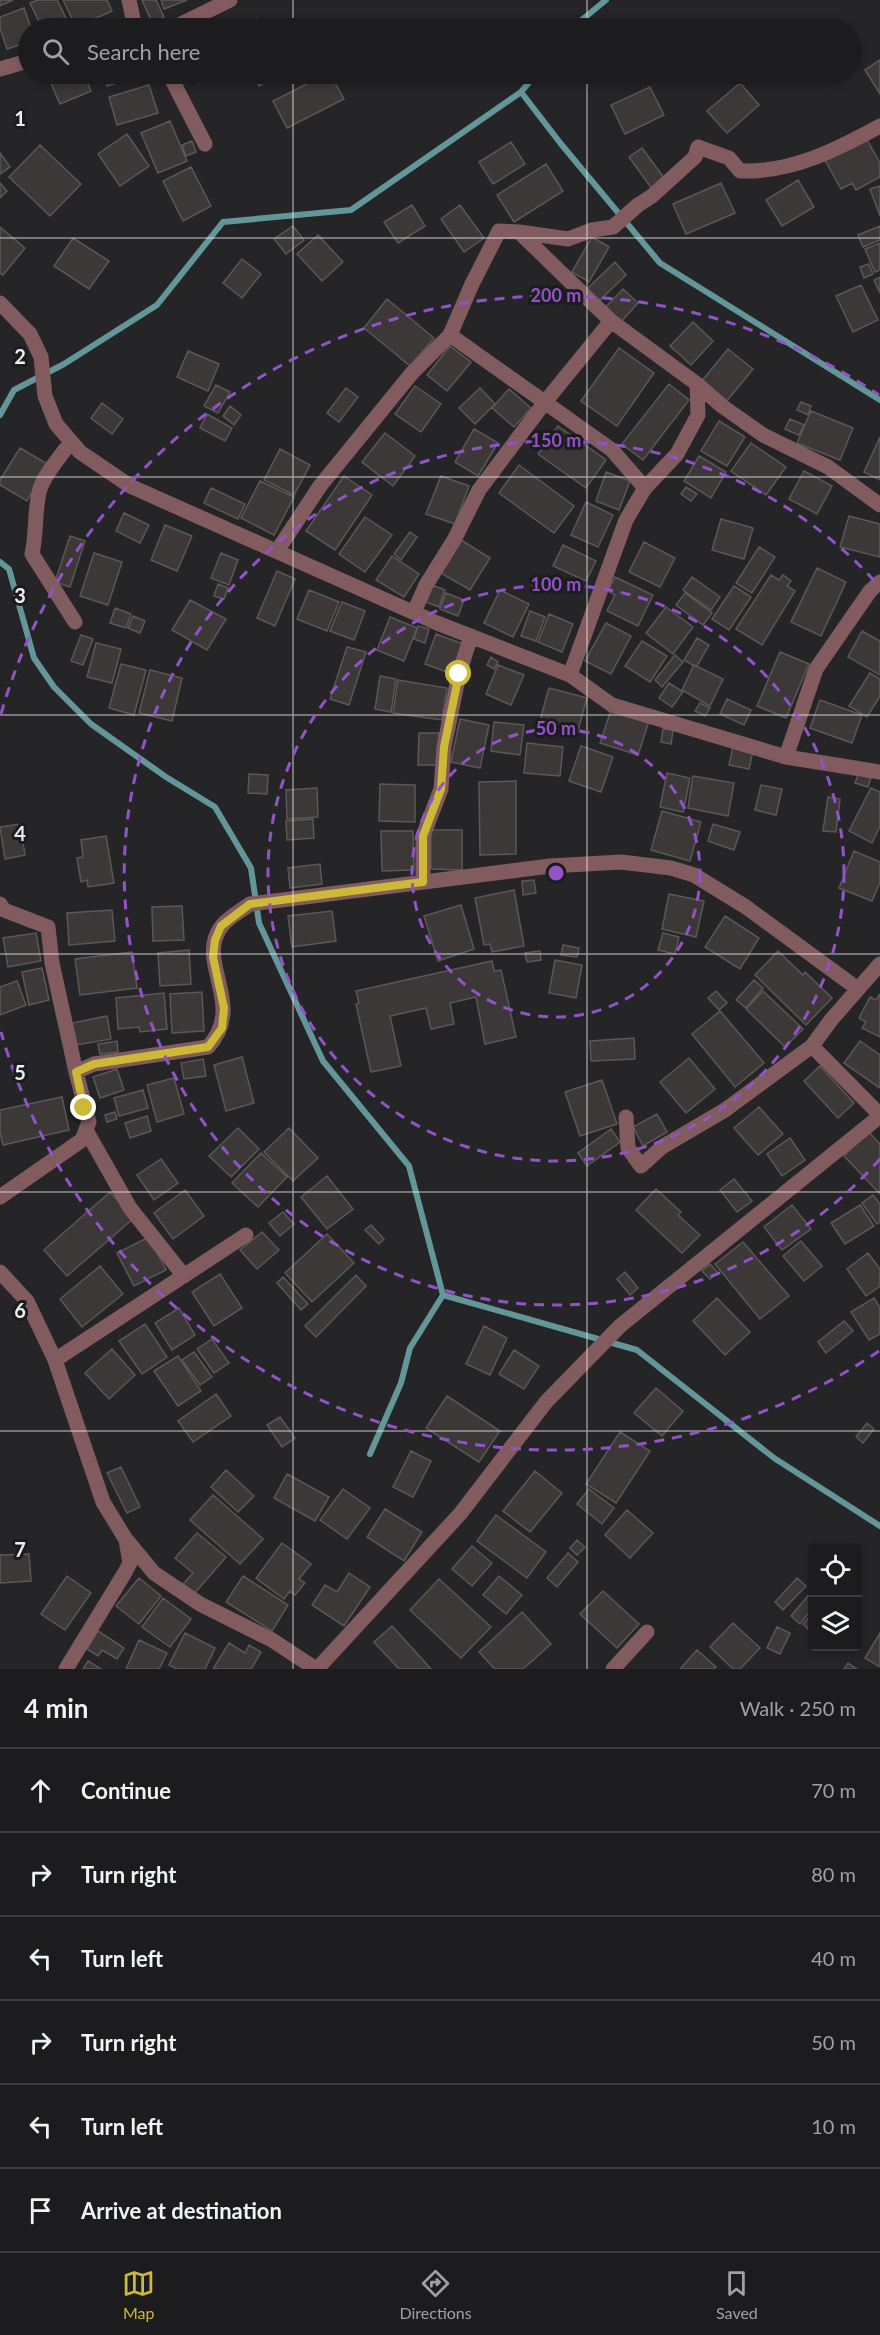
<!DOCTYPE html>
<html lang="en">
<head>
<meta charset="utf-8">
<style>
	body { margin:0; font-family:Lato,sans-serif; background:#29292b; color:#f1f3f6 }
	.controls { position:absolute; right:18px; bottom:18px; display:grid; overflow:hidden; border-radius:6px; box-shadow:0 3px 9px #0003 }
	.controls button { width:54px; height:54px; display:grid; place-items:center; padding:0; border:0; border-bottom:2px solid #3a3a3c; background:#1c1c1e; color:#f1f3f6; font:30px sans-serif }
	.stop { position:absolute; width:18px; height:18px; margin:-14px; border:4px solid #cdb938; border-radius:50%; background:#fff }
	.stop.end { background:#cdb938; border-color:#fff; box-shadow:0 2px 6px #0008 }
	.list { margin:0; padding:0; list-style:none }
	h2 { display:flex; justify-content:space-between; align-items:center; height:78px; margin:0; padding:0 24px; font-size:26px }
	h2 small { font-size:20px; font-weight:400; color:#a0a1a4 }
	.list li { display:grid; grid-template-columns:39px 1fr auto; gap:18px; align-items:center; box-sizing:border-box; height:84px; padding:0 24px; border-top:2px solid #3a3a3c }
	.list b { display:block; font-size:22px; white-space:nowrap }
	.list em { font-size:20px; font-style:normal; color:#a0a1a4 }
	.icon { flex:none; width:33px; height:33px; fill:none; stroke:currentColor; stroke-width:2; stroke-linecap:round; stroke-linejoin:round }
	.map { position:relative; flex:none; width:880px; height:1669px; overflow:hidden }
	.search { position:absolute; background:#1c1c1e; box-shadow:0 3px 9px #0003; left:18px; right:18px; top:18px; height:66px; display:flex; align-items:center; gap:15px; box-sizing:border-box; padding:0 21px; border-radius:33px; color:#a0a1a4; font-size:22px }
	.sheet { height:582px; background:#1c1c1e }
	nav { display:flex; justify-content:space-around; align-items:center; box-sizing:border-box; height:84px; border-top:2px solid #3a3a3c; background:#1c1c1e; font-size:16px; color:#a0a1a4 }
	nav a { display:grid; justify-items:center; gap:3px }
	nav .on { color:#cdb938 }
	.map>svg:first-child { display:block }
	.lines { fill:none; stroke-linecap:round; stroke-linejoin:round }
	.stream { stroke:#639698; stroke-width:6 }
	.building { fill:#3c3837; stroke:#5b5756; stroke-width:1.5 }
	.street { stroke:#825b5f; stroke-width:15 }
	.route { stroke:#cdb938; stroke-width:8 }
	.grid { fill:none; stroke:#eeeef0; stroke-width:1.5; stroke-opacity:0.55 }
	.ring { fill:none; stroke:#9253c9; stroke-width:3; stroke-dasharray:10 8 }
	.grid-label { font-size:20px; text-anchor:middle; font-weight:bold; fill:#eeeef0; stroke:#1c1c1e; stroke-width:6; stroke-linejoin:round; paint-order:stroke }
	.centre { fill:#9253c9; stroke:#1c1c1e; stroke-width:3 }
	.ring-label { font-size:18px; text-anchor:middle; font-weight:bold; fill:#9253c9; stroke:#1c1c1e; stroke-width:6; stroke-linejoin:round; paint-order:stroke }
</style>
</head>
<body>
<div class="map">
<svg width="880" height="1669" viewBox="0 0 880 1669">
	<rect width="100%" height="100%" fill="#252528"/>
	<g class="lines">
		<!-- stream -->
		<path class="stream" d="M572,28L606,0
			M521,92L561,144L660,263L880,400
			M0,415L14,390L64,364L157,305L223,222L351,210L521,92L536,74
			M0,562L9,569L34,658L54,687L91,724L166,777L215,807L251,868L259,923L323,1061L409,1166L443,1295L410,1348L401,1383L370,1454
			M443,1295L637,1350L774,1458L880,1526"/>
	</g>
	<!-- building -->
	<path class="building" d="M0,0H13L0,6Z
		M38,0H57L71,28H42L30,3Z
		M63,0H107L112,11L76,27Z
		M142,0H156L164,17L152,22Z
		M161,0H187L164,9Z
		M24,8L31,28H28V42L7,49L0,28V17Z
		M257,18L263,28H239Z
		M880,60V94L865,70Z
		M47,74H84L91,91L60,104Z
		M103,74H142V75L107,86Z
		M193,74H215L199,84Z
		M252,74H280L259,86Z
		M326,74H330L344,99L287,128L273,101Z
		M740,83L759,105L727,133L707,111Z
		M149,85L158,113L117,125L109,97Z
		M650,87L664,115L625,134L611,105Z
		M170,121L187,161L158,173L141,133Z
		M127,134L149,166L120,186L98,154Z
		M866,138L880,163V177L856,190L852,183L841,189L825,160Z
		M192,141L196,152L186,156L182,145Z
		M511,142L525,164L493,184L479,162Z
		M40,145L81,184L50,216L9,177Z
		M642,148L665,179L652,189L629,157Z
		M0,153L10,167L0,174Z
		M546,164L563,191L514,222L497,195Z
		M191,167L211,206L183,221L163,181Z
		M798,180L814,207L782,226L766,200Z
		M0,183L7,191L0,198Z
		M721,183L735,213L686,234L673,204Z
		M880,186V216L870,189Z
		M412,205L425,226L398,243L384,222Z
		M460,205L484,238L464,252L441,219Z
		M293,226L304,240L286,254L274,239Z
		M880,226V240L863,247L858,235Z
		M0,227L25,248L3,275L0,273Z
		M318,235L343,262L322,281L297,254Z
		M592,237L609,247L589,282L572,272Z
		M73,238L109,261L89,289L54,266Z
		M880,243V270L875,272L865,249Z
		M242,259L261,274L242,298L223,283Z
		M615,262L626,275L599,301L587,289Z
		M869,264L873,274L864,278L860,267Z
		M880,277V293L874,280Z
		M861,285L878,320L853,332L836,296Z
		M623,289L638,303L619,324L603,310Z
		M387,299L434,338L410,366L364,328Z
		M693,322L713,341L691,365L670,346Z
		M450,346L471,362L447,391L427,375Z
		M619,348L654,373L617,426L581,401Z
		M728,349L753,369L726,402L701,382Z
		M188,351L219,364L208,391L177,377Z
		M669,384L689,400L643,460L622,444Z
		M216,385L230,392L218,413L204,406Z
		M415,386L441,404L421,432L395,414Z
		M346,388L358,397L339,422L327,413Z
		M480,388L495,404L475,424L459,408Z
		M509,389L531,408L514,427L492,408Z
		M801,402L811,406L808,415L797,410Z
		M102,403L123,419L112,434L91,418Z
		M230,406L241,415L234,425L223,416Z
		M811,411L853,428L840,460L797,443Z
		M207,414L232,428L225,441L200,428Z
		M790,419L804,425L799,435L785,429Z
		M719,421L745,437L727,466L701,451Z
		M558,426L606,460L586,488L538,454Z
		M474,429L498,443L478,476L455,462Z
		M385,433L415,456L393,486L362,462Z
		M880,437V480L864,472Z
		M751,443L786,467L766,495L731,471Z
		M20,448L49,465L27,501L0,485V480Z
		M280,449L310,465L294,495L264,480Z
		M699,456L726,472L711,498L684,481Z
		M519,465L574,506L554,533L499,493Z
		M804,471L832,486L817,514L789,499Z
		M606,472L630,481L619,510L596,501Z
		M344,476L372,495L335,550L306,531Z
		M441,476L469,486L455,524L426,514Z
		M260,481L294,497L274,535L241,518Z
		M686,487L697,494L691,501L681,494Z
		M211,488L245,504L238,519L204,503Z
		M586,502L613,515L598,547L571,535Z
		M124,513L149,525L140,543L116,531Z
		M849,516L880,524V557L840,547Z
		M365,517L392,535L365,572L339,554Z
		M721,519L753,528L744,559L712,550Z
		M165,525L192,536L177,571L151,560Z
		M410,532L417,537L401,560L394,554Z
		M70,536L85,541L70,587L55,582Z
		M461,540L490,558L470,590L441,573Z
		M644,542L675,558L660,587L629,572Z
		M563,545L596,561L586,581L553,566Z
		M759,547L775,557L752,593L736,583Z
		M94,553L122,562L108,605L80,596Z
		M221,553L238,560L229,585L211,578Z
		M392,556L419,574L404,597L376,580Z
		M817,568L846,582L821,636L791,622Z
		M277,571L295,579L275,626L257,618Z
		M771,575L779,580L783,575L791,581L787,586L795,591L762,645L736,629Z
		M615,577L653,595L638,626L607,611L615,595L608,591Z
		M692,577L720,597L711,610L683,590Z
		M218,584L228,588L224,599L214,596Z
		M432,585L445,590L439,607L426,602Z
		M734,586L751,597L729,630L712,619Z
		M309,590L339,602L327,631L297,619Z
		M500,590L529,604L513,637L484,623Z
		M446,593L464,600L458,616L440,609Z
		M685,593L712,613L703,625L676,605Z
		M190,600L226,619L207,650L172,630Z
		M342,602L365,611L354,640L330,631Z
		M666,607L693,627L673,654L646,633Z
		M115,608L131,614L126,628L110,623Z
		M530,611L545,617L536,641L521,636Z
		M549,614L573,624L562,652L538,642Z
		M133,616L145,621L140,633L128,628Z
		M390,617L417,628L404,661L377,650Z
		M606,623L631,636L611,674L585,661Z
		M418,626L429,629L425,643L414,639Z
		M862,631L880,641V675L848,657Z
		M436,634L466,645L455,675L425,664Z
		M81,635L93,639L83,665L71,661Z
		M697,638L709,645L697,666H694L684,660Z
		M642,641L667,656L650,682L625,666Z
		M96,643L121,649L112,683L87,677Z
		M347,647L366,652L349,705L330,699Z
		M780,652L809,664L786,718L757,706Z
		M675,655L683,662L662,687L655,680Z
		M491,657L498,662L494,669L487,665Z
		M121,664L146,670L134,715L109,708Z
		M498,665L524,675L511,705L486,694Z
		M694,665L723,679L710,706L682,690Z
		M150,670L182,678L172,721L139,713Z
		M870,673L880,679V696L867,717L849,706Z
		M380,676L396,679L391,712L375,709Z
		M398,680L447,688L442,720L393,713Z
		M669,683L683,692L672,707L659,698Z
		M549,688L587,698L577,734L539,724Z
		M727,699L751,710L744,725L720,714Z
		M820,700L862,715L852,743L810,728Z
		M700,703L710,708L705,716L695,711Z
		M611,710L649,721L638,755L600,743Z
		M460,719L489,725L480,768L451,762Z
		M494,722L524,725L520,755L491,751Z
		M663,729L673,730L671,744L661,742Z
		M419,733H439L438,765H418Z
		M527,743L563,747L560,776L524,773Z
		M581,746L613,757L601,792L569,781Z
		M733,747L753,751L749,769L729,765Z
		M860,770L872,774L868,787L855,783Z
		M667,773L690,778L683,812L660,807Z
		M249,774L268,775L267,794L248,793Z
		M693,776L734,783L728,816L688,808Z
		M516,781V854L480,855L479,782Z
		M380,784L415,785V822L379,821Z
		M761,785L782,789L776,815L755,810Z
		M317,788L318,817L287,819L286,790Z
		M871,788L880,792V826L872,843L849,831Z
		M828,797L840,799L836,832L823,831Z
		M662,811L701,822L690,861L651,850Z
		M313,819L314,838L287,840L286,821Z
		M20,824L25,855L5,859L0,827Z
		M713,824L740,832L734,850L708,841Z
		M431,830H462V870L431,869Z
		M381,831H413L414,870L382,871Z
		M106,836L114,883L88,887L87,880L81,882L77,858L83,857L81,840Z
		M854,851L880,862V882L872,901L839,888Z
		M320,864L322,884L290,888L288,868Z
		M534,880L536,893L523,895L522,881Z
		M514,890L524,946L492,952L490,944L484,945L475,898Z
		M669,894L704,901L696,937L662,929Z
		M461,905L474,949L438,961L424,916Z
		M182,906L184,940L153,941L152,907Z
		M112,910L115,941L69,945L67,913Z
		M332,911L336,941L292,947L288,916Z
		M725,916L759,938L740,969L705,947Z
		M36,933L41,961L8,967L3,938Z
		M663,933L679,937L675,954L658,950Z
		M563,945L579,948L577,957L561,955Z
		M189,950L191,984L160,986L158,953Z
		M540,951L541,960L527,962L525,953Z
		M778,951L803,975L805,972L832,998L806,1025L755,975Z
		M132,952L137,988L80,995L75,959Z
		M555,960L582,965L576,998L549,993Z
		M492,961L494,971L501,970L516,1037L485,1044L476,997L450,1003L454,1024L431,1029L426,1008L390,1016L401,1066L371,1072L356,1004L359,1003L356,991Z
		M42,968L49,1000L29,1005L22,972Z
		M754,980L763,988L746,1008L736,1000Z
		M17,981L26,1005L0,1015V987Z
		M716,991L727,1003L719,1010L708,998Z
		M763,991L803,1029L785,1047L746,1009Z
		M202,992L204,1031L172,1033L170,994Z
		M164,993L167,1029L140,1032L139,1027L118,1029L116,998Z
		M880,994V1037L862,1028L866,1022L859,1018L870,997L876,1000Z
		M720,1011L764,1063L735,1087L692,1034Z
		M107,1016L111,1039L77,1045L72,1023Z
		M634,1038L635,1059L591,1061L590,1041Z
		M117,1041L118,1052L100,1054L98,1044Z
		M860,1041L880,1055V1088L844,1063Z
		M242,1057L254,1103L226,1111L214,1065Z
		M689,1058L715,1089L686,1113L660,1082Z
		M203,1059L206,1076L184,1079L181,1063Z
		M820,1066L854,1103L838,1118L804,1081Z
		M117,1069L124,1090L100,1098L93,1077Z
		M174,1078L184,1114L157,1122L147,1085Z
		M602,1080L617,1124L580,1136L565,1092Z
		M143,1090L148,1108L119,1116L114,1098Z
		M62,1097L69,1130L3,1145L0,1132V1110Z
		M759,1107L783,1134L758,1155L734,1128Z
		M115,1112L117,1119L107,1122L105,1115Z
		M657,1114L667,1132L643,1146L633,1127Z
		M147,1116L151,1131L130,1138L125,1123Z
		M238,1128L259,1149L231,1177L209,1156Z
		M289,1128L318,1158L293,1181L264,1152Z
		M611,1129L620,1142L587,1166L578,1153Z
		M869,1132L880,1144V1194L844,1156Z
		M790,1138L805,1160L782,1176L767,1154Z
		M261,1153L287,1177L258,1207L232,1183Z
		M161,1159L178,1183L154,1200L137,1175Z
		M327,1176L353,1209L327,1229L301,1197Z
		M734,1179L752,1201L737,1212L720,1190Z
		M656,1189L681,1212L678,1215L700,1235L682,1253L636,1210Z
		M185,1190L204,1216L173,1239L154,1213Z
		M110,1192L134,1218L67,1276L44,1250Z
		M873,1195L880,1204V1222L877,1224L862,1203Z
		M792,1205L811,1229L782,1250L764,1227Z
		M860,1205L874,1226L845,1244L831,1223Z
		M283,1212L294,1224L280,1236L269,1223Z
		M371,1225L384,1239L379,1244L365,1230Z
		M262,1232L279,1250L257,1269L240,1250Z
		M327,1234L354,1263L312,1302L285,1273Z
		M149,1237L166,1270L134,1286L117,1253Z
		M801,1241L822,1266L804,1281L783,1256Z
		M743,1242L789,1296L760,1319L715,1264Z
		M868,1253L880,1269V1286L866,1296L847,1269Z
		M710,1264L718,1273L710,1279L702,1271Z
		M100,1266L123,1294L82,1327L60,1299Z
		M625,1272L638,1288L630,1295L617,1279Z
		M220,1274L242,1308L214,1326L192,1292Z
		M356,1275L366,1286L316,1337L305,1326Z
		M283,1277L308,1304L301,1310L277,1283Z
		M717,1298L750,1332L725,1355L693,1321Z
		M874,1298L880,1308V1334L869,1340L851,1312Z
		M179,1308L195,1335L172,1350L155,1323Z
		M844,1321L853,1331L826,1353L818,1342Z
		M145,1324L167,1357L142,1374L119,1341Z
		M484,1326L507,1338L490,1375L466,1364Z
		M212,1339L229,1363L214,1373L197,1349Z
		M112,1349L135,1375L109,1399L85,1373Z
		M514,1350L539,1366L524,1389L499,1374Z
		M194,1352L212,1377L200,1385L182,1360Z
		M178,1356L201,1391L178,1406L154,1371Z
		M656,1388L683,1411L662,1436L634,1413Z
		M216,1394L231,1416L193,1442L178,1421Z
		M447,1396L500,1431L479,1462L426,1428Z
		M280,1417L295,1438L282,1447L267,1425Z
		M867,1423L874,1429L863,1443L856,1437Z
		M620,1432L650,1451L616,1503L586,1484Z
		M411,1451L431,1461L413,1497L393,1487Z
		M121,1467L140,1507L127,1513L107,1473Z
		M226,1470L254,1496L238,1512L211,1487Z
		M535,1471L562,1493L530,1532L503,1511Z
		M287,1474L329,1497L315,1521L274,1498Z
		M343,1489L370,1508L347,1539L320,1520Z
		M589,1489L614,1508L602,1524L577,1504Z
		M213,1495L263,1539L240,1564L190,1520Z
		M385,1509L422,1532L404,1561L367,1537Z
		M627,1510L653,1533L630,1558L605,1535Z
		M496,1515L546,1552L527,1578L477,1541Z
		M197,1533L226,1557L194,1594L183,1584L193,1573L175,1558Z
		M577,1540L585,1547L577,1555L570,1548Z
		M282,1543L311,1564L299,1579L305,1583L295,1595L290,1591L284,1599L256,1578Z
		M472,1546L492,1563L472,1586L452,1569Z
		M568,1553L578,1562L557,1587L547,1578Z
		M29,1554L31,1581L0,1583V1555Z
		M349,1573L370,1587L344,1626L312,1605L325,1585L337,1592Z
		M67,1576L91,1593L65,1630L41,1614Z
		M243,1576L288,1605L272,1631L226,1602Z
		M499,1576L522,1595L506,1614L483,1595Z
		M139,1578L161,1596L139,1624L116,1606Z
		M797,1578L806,1586L783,1610L775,1602Z
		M439,1579L491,1627L461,1658L410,1610Z
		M603,1591L639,1624L617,1648L580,1614Z
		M812,1591V1609L800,1624L791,1616Z
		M163,1598L191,1619L170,1647L142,1627Z
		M522,1612L551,1644L523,1669H495L479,1652Z
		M812,1614V1633L803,1624Z
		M733,1623L760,1648L740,1669H733L710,1647Z
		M392,1626L431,1669H399L374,1642Z
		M777,1627L790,1633L780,1654L767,1648Z
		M98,1631L124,1648L117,1659L102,1650L98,1656L87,1649Z
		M185,1633L215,1648L205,1669H177L169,1665Z
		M880,1633V1667L865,1658Z
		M139,1640L167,1653L159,1669H126Z
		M229,1643L245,1653L249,1645L261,1652L251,1669H213Z
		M697,1650L716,1667L714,1669H680Z
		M88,1661L101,1669H83Z
		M848,1663L857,1669H844Z"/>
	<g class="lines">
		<!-- street -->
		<path class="street" d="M129,0L135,28
			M173,28L230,0
			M0,69L28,61
			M169,74L205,144
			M519,232L568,239L592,230L613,227L638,205L652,196L695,157L698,147L729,158L740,171C791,173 836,150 880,126
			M0,303L30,334L41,357L45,396L56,424L80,452L130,486L437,623L570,675L612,705L786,757L880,772
			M450,335L612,450L645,488
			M71,442C62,454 44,475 40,489C34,510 37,532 32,554L75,622
			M277,551L320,486L412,373L450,335L472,284L499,231L519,232L611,321L697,384L722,406L763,435L828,467L880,505
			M414,612L426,585L454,540L479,490L545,402L611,321
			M570,675L626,520L645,488L677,454L698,415L697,384
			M786,757L816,669L870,591L880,582
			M423,882V836L441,789L444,747L459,674L471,636
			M0,904L4,910L48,927L52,963L76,1072
			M812,1046L880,1115
			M626,1117L628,1148L641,1166L662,1147L725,1110L812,1046L831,1020L880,964
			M87,1132L130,1208L184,1276
			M0,1197L82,1140L89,1122L76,1072L94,1064L208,1047C247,1004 195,963 221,927C227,918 241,911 250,904L550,866L621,862L671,868L694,875L746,907L858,989
			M0,1272L27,1301L55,1360L103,1502L125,1538L154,1573L200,1604L272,1640L316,1669
			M55,1360L246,1235
			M66,1669L124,1574L130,1563L126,1540
			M317,1669L460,1514L546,1402L620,1326L880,1116
			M613,1669L647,1632"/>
	</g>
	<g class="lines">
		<!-- route -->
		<path class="route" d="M84,1108L76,1072L94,1064L208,1047L222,1028L224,1008L213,957L215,940L221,926L250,904L423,882V836L441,789L444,747L459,674"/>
	</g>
	<!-- grid -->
	<path class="grid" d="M293,0V28M587,0V28M293,74V1669M587,74V1669M0,238H880M0,477H880M0,715H880M0,954H880M0,1192H880M0,1431H880"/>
	<!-- distance rings -->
	<g class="ring">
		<circle cx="556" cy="873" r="144"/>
		<circle cx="556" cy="873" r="288"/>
		<path d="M880 1159A432 432 0 1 1 880 587"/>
		<path d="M879 1351A577 577 0 0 1 1 1032M1 714A577 577 0 0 1 879 395"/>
	</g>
	<g class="grid-label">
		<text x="20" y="126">1</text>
		<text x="20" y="364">2</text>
		<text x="20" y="603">3</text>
		<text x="20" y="841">4</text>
		<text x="20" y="1080">5</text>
		<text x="20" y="1318">6</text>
		<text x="20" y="1557">7</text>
	</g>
	<circle cx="556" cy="873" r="9" class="centre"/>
	<g class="ring-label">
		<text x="556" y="302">200 m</text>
		<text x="556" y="447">150 m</text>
		<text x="556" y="591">100 m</text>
		<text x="556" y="735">50 m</text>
	</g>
</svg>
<div class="controls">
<button><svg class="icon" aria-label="locate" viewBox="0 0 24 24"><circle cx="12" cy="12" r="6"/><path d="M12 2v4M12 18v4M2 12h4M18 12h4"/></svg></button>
<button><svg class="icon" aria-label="layers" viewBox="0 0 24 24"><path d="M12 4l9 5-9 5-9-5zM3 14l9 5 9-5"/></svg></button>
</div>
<div class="stop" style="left:459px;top:674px"></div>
<div class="stop end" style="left:84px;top:1108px"></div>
<div class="search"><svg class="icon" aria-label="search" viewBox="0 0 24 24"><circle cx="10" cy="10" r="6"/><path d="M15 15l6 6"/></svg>Search here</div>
</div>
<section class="sheet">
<h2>4 min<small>Walk · 250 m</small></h2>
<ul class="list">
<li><svg class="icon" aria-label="ahead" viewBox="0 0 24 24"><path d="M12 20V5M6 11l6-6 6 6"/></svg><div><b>Continue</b></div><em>70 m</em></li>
<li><svg class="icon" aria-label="right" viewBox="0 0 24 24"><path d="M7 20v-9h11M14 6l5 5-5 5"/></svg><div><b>Turn right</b></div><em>80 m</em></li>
<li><svg class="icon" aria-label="left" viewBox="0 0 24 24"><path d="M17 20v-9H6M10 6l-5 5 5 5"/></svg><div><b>Turn left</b></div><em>40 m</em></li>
<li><svg class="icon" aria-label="right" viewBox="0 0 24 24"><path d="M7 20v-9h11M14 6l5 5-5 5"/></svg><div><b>Turn right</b></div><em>50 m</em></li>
<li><svg class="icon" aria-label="left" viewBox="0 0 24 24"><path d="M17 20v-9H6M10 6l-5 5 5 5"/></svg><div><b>Turn left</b></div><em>10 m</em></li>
<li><svg class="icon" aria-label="arrive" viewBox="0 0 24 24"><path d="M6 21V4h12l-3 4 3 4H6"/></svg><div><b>Arrive at destination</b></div></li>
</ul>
</section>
<nav>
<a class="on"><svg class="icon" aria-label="map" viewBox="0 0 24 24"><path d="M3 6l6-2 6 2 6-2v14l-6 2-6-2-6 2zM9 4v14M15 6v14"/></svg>Map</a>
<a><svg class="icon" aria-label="directions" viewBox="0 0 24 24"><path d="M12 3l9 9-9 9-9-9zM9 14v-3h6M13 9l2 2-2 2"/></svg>Directions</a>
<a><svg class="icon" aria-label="saved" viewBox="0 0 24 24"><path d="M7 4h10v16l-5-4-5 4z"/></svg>Saved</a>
</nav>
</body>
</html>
